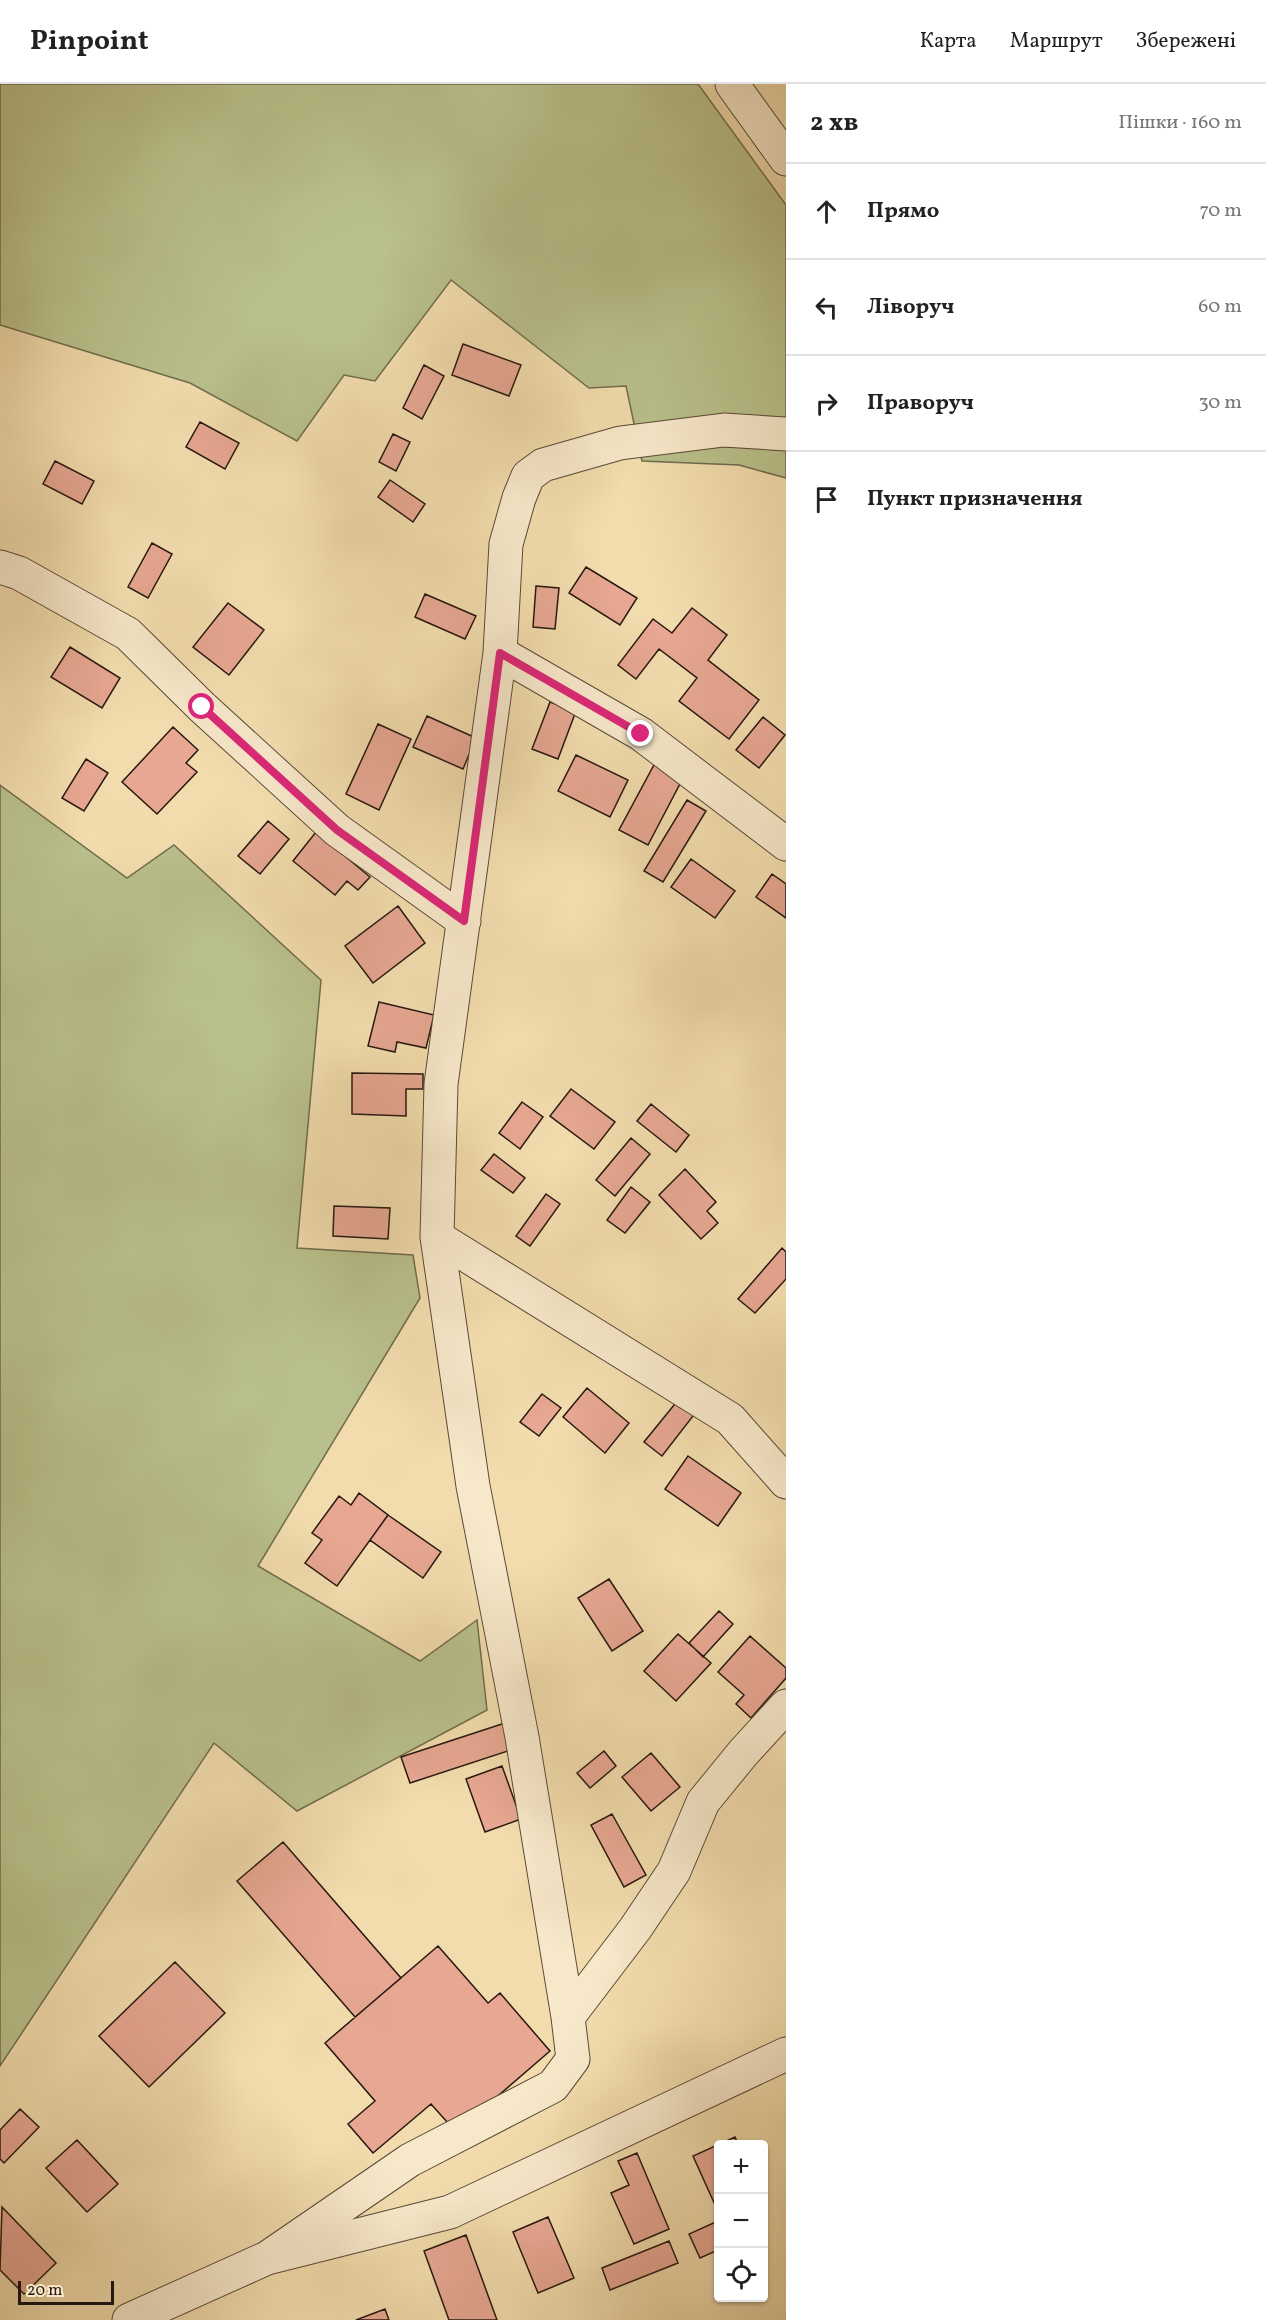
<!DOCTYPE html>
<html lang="uk">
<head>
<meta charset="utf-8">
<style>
	body { margin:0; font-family:Vollkorn,serif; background:#f2f2f2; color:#222 }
	.controls { position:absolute; right:18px; bottom:18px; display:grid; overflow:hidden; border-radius:6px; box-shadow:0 2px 4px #0004 }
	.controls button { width:54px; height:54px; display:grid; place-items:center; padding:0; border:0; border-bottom:2px solid #e0e0e0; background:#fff; color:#222; font:30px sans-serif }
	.scale { position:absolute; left:18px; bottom:15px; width:96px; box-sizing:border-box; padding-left:6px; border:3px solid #271810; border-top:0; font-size:16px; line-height:21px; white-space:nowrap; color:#271810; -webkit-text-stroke:4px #f7e8ca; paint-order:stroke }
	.stop { position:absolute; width:18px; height:18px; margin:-14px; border:4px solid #db2777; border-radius:50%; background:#fff }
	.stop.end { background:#db2777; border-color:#fff; box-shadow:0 2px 6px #0008 }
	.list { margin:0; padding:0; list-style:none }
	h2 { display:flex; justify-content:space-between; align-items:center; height:78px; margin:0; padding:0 24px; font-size:26px }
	h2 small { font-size:20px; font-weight:400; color:#767676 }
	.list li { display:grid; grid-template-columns:39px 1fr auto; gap:18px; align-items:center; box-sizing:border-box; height:96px; padding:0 24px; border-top:2px solid #e0e0e0 }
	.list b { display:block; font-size:22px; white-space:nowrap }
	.list em { font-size:20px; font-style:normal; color:#767676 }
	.icon { flex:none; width:33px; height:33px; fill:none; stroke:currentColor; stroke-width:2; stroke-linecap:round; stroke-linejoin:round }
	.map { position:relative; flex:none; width:786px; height:2236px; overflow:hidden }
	header { display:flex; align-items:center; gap:36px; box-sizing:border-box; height:84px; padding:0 30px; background:#fff; border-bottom:2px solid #e0e0e0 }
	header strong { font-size:28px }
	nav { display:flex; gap:33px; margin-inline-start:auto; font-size:21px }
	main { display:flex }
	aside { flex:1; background:#fff }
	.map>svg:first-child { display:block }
	.green { fill:#b9c08b; stroke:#706c4e; stroke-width:1.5 }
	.building { fill:#e7a792; stroke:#271810; stroke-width:1.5 }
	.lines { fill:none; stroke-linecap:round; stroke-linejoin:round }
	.minor-casing { stroke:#5a4937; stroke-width:35 }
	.minor { stroke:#f7e8ca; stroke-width:33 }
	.route { stroke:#db2777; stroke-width:8 }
</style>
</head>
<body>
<header>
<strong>Pinpoint</strong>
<nav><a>Карта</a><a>Маршрут</a><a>Збережені</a></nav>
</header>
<main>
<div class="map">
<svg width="786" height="2236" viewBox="0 0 786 2236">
	<rect width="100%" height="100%" fill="#f2dcad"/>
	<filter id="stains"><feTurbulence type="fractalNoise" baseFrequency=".00333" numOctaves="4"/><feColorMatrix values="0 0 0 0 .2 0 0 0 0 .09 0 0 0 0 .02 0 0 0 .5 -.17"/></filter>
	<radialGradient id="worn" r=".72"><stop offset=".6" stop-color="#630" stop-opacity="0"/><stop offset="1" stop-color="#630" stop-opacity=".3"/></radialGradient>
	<!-- green -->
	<path class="green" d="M0,0H698L786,121V394L739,381L642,377L626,302L589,304L451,196L375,297L344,291L297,357L190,299L0,241Z
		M0,701L127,794L174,761L321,896L297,1164L413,1171L420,1214L258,1482L420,1577L477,1536L487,1626L297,1727L214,1659L0,1982Z"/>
	<!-- building -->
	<path class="building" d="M463,260L521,281L509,312L452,291Z
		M424,281L444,292L422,335L403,324Z
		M200,338L239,359L225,385L186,363Z
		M393,350L410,358L396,387L379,378Z
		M55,377L94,397L82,420L43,400Z
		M390,396L425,420L413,438L378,413Z
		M152,459L172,470L148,514L128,503Z
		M586,483L637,514L620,541L569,509Z
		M536,502L559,504L555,545L533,543Z
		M425,510L476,532L465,555L415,533Z
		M228,519L264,546L229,591L193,563Z
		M692,524L727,551L708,576L759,616L729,655L679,617L697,594L659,565L636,595L618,581L653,535L672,549Z
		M70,563L120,594L102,624L51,593Z
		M550,618L576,627L558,675L532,665Z
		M427,632L476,654L463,685L413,663Z
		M763,633L785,651L759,684L736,666Z
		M378,640L411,655L379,726L346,710Z
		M173,643L198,666L186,679L197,688L157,730L122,698Z
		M576,671L628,696L610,733L558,707Z
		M86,675L108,689L84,727L62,714Z
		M655,679L683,694L648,761L619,746Z
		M687,716L706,727L663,798L644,787Z
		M268,737L289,755L260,790L238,772Z
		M316,748L370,793L358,806L347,797L335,811L293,777Z
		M691,775L735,807L715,834L671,803Z
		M772,790L786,800V834L756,813Z
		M398,822L425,859L373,899L345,862Z
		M379,918L434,931L426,964L397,958L395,968L368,962Z
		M352,989L423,990V1005H406V1032L352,1030Z
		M571,1005L615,1038L594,1065L550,1032Z
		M522,1018L543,1033L520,1065L499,1049Z
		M651,1020L689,1051L676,1068L637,1037Z
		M631,1054L650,1070L615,1112L596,1096Z
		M494,1070L525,1094L513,1109L481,1086Z
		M685,1085L716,1118L707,1127L718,1139L701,1155L659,1111Z
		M631,1103L650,1118L625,1149L607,1136Z
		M546,1110L560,1120L530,1162L516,1152Z
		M334,1122L390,1124L388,1155L333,1152Z
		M782,1164L786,1168V1195L755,1229L738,1215Z
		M587,1304L629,1339L605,1369L563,1333Z
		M542,1310L561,1324L539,1352L520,1338Z
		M683,1310L700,1323L662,1372L644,1358Z
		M688,1372L741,1409L718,1442L665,1405Z
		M359,1409L388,1431L337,1502L305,1479L322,1456L312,1449L339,1412L351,1421Z
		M388,1431L441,1468L423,1494L370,1456Z
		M609,1495L643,1547L612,1567L578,1514Z
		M719,1527L733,1540L703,1573L689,1559Z
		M678,1550L711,1579L676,1617L644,1587Z
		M750,1552L786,1584V1594L751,1634L736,1620L744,1611L718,1588Z
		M505,1639L514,1665L410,1699L401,1673Z
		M604,1667L616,1682L590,1704L577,1689Z
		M651,1669L680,1703L651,1727L622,1693Z
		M502,1682L521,1735L485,1748L466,1695Z
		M612,1730L646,1791L624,1803L591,1741Z
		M283,1758L401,1894L355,1933L237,1797Z
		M438,1862L488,1919L500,1909L550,1967L456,2048L431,2020L373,2069L348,2040L375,2017L325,1959Z
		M175,1878L225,1929L149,2003L99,1952Z
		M20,2025L39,2043L4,2079L0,2075V2046Z
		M735,2053L738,2060H718V2122L716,2123L693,2072Z
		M77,2056L118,2100L87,2128L46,2084Z
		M637,2069L669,2145L634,2160L611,2109L629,2101L618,2077Z
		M2,2123L56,2179L24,2210L0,2186Z
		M548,2133L574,2194L538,2209L513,2148Z
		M718,2137V2166L700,2174L689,2150Z
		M466,2151L497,2236H449L424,2167Z
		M669,2157L678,2179L610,2206L602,2184Z
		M385,2225L389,2236H356Z"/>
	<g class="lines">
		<!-- minor casing -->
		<g class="minor-casing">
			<path id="minor" d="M732,0L786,75
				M786,350L724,346L620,359L543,381L528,392L519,414L506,460L500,569L641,650L786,760
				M0,483L19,489L128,550L202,623L337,746L464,837
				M437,1153L730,1335L786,1398
				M568,1933L635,1845L674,1787L703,1718L743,1669L786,1622
				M267,2174L410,2076L553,2002L573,1975L568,1933L522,1653L473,1402L437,1153L441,1000L500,569
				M129,2236L267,2174L450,2128L786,1970"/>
		</g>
		<!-- minor -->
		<use href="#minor" class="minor"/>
	</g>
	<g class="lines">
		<!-- route -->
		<path class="route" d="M202,623L337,746L464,837L500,569L641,650"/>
	</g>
	<rect width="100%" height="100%" filter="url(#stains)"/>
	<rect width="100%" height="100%" fill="url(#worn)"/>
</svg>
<div class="controls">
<button>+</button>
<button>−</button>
<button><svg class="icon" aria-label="locate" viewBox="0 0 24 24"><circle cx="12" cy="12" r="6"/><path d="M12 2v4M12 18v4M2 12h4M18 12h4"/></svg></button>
</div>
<div class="scale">20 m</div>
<div class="stop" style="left:202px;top:623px"></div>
<div class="stop end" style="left:641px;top:650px"></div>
</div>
<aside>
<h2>2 хв<small>Пішки · 160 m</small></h2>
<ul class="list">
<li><svg class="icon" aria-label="ahead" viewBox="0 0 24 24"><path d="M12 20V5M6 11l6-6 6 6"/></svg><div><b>Прямо</b></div><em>70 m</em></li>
<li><svg class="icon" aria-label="left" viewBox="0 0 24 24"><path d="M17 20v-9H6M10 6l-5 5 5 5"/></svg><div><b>Ліворуч</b></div><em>60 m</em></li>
<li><svg class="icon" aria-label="right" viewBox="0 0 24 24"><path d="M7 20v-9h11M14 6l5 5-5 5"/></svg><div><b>Праворуч</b></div><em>30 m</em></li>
<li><svg class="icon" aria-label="arrive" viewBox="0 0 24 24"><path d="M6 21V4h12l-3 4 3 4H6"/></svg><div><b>Пункт призначення</b></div></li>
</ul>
</aside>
</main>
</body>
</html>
